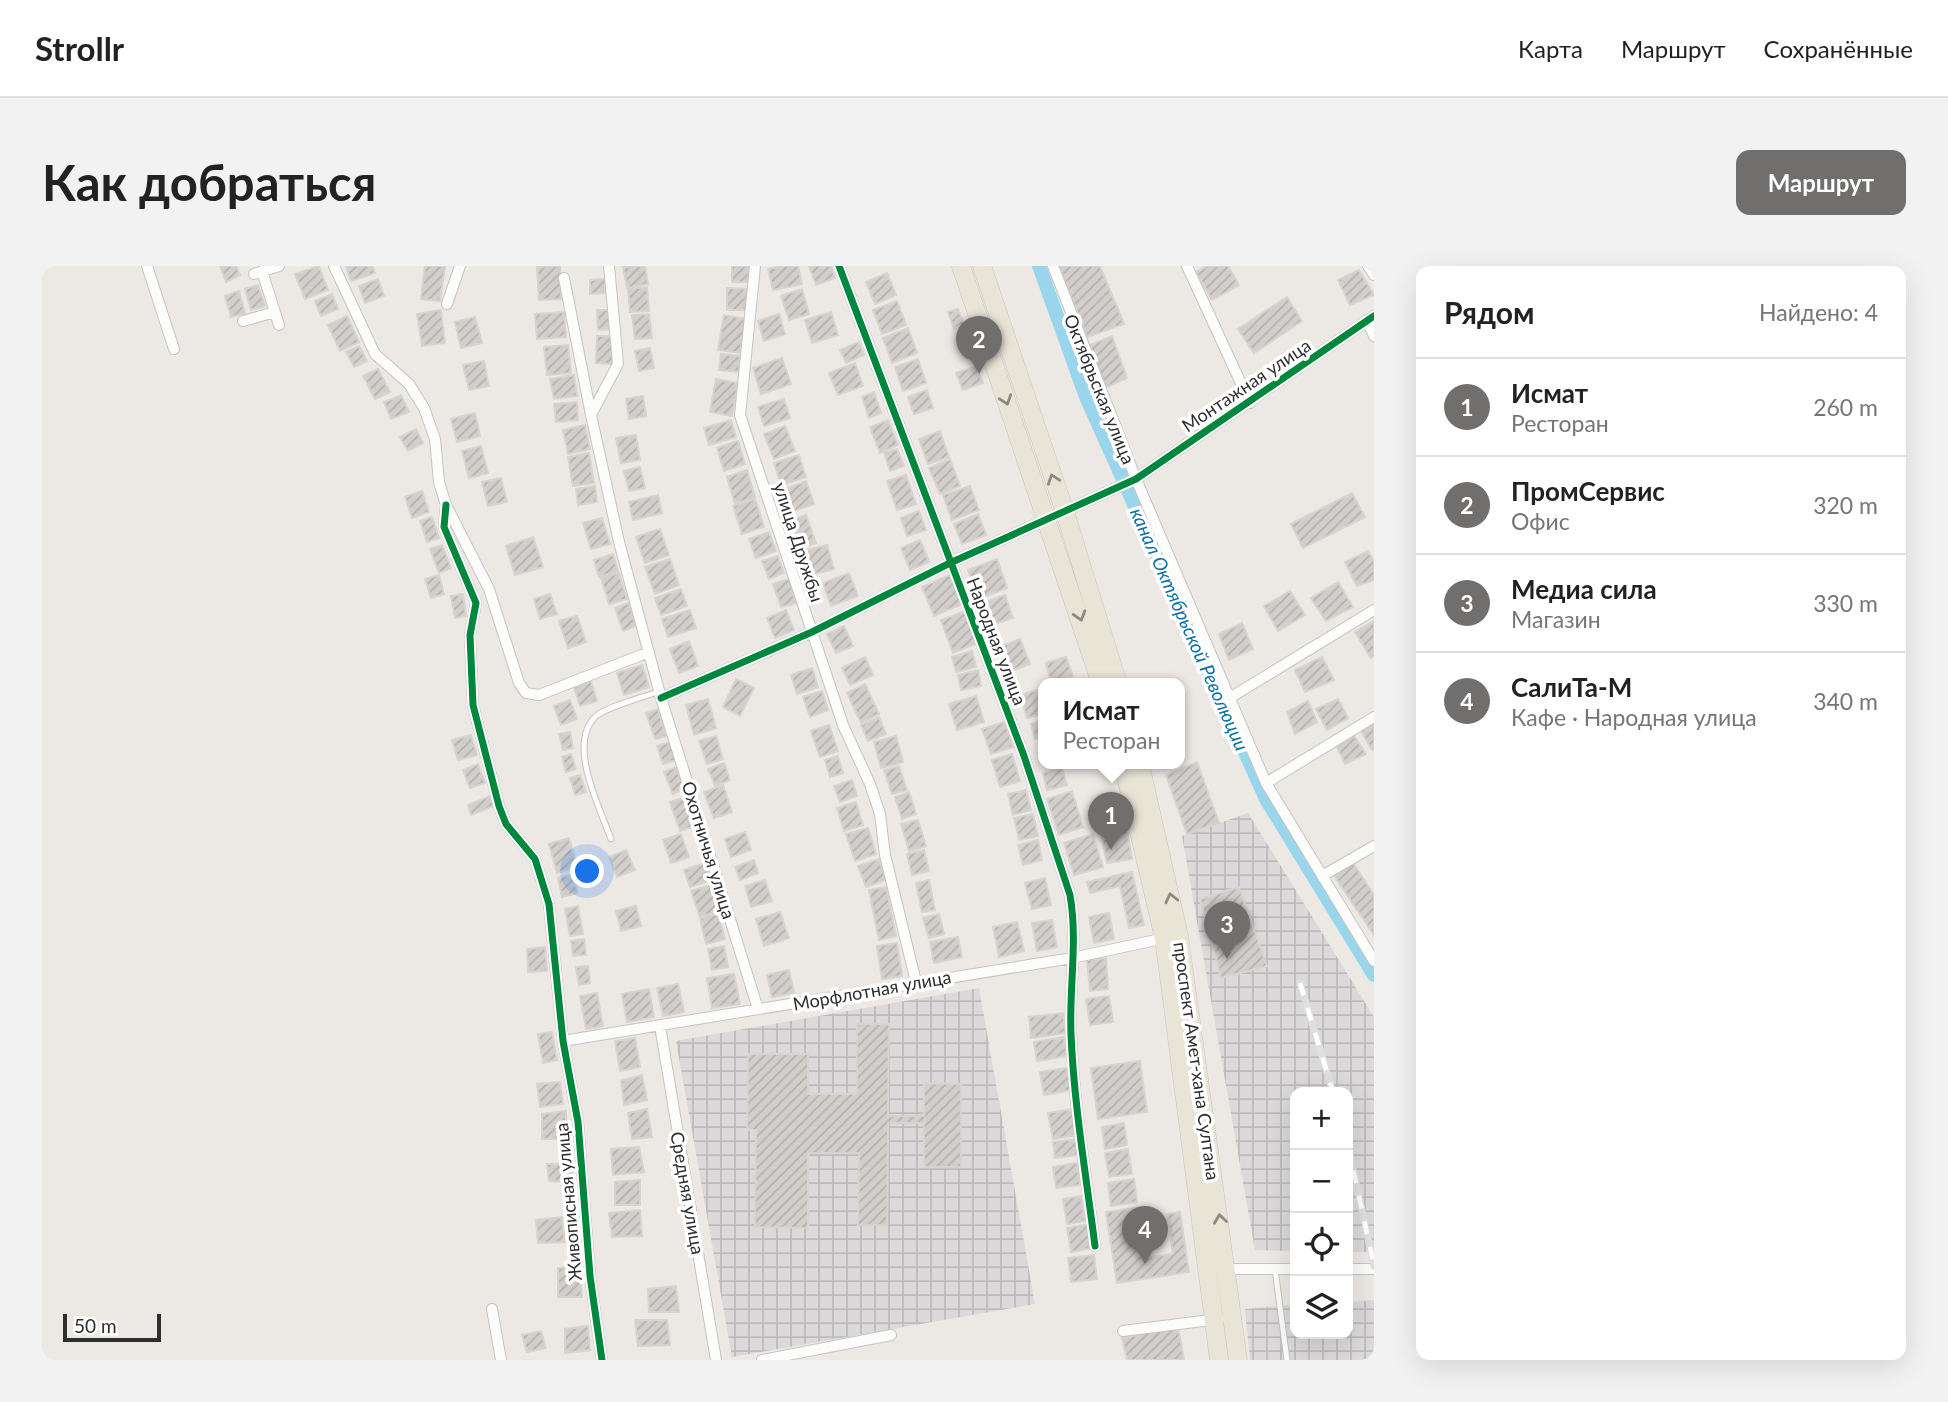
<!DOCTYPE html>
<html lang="ru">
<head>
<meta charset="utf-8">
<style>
	body { margin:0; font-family:Lato,sans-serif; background:#f2f2f2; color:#222 }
	.controls { position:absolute; right:21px; bottom:21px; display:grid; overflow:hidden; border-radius:14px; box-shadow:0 7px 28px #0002 }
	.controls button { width:63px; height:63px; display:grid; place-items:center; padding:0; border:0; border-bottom:2px solid #e0e0e0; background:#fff; color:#222; font:35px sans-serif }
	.scale { position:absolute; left:21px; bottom:18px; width:98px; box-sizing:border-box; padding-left:7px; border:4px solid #2e2e2e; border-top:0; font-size:19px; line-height:24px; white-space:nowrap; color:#2e2e2e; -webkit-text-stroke:5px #fff; paint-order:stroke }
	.you { position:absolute; left:546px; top:606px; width:24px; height:24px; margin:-18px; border:5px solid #fff; border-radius:50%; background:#1a73e8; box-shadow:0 0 0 10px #1a73e833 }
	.badge { display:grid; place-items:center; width:46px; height:46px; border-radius:50%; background:#706f6e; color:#fff; font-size:23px; font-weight:700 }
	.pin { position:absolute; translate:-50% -58px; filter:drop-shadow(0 2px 4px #0008) }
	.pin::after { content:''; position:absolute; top:37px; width:24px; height:21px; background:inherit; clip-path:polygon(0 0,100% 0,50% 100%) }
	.popup { position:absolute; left:996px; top:412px; width:147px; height:91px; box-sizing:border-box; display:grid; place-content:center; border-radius:14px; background:#fff; filter:drop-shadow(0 2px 5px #0005); font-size:23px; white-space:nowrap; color:#767676 }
	.popup b { font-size:26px; color:#222 }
	.popup::after { content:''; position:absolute; left:50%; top:100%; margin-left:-14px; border:14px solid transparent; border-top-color:#fff }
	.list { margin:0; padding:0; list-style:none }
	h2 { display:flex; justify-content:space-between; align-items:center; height:91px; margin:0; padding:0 28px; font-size:30px }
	h2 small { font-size:23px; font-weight:400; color:#767676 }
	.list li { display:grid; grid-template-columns:46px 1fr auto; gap:21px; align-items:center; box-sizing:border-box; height:98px; padding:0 28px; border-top:2px solid #e0e0e0 }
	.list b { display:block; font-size:26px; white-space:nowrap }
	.list p { margin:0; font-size:23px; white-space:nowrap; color:#767676 }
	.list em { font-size:23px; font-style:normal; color:#767676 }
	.icon { flex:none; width:38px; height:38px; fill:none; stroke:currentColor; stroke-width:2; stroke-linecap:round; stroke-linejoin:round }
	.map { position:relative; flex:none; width:1332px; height:1094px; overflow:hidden; border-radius:14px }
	header { display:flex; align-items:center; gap:42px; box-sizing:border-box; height:98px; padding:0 35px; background:#fff; border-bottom:2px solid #e0e0e0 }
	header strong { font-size:33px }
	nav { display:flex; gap:38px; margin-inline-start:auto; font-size:24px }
	.intro { display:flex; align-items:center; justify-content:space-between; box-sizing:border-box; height:168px; padding:0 42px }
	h1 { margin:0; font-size:49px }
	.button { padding:18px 32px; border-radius:14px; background:#706f6e; color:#fff; font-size:24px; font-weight:700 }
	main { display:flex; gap:42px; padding:0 42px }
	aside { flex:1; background:#fff; border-radius:14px; box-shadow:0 7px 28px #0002 }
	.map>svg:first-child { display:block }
	.industrial { fill:url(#industrial-grid) }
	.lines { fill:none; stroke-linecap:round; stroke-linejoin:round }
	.canal { stroke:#99d6ec; stroke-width:14 }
	.building { fill:url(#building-hatch); stroke:#d7d4d0; stroke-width:2 }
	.service-casing { stroke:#c5c4c5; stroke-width:7 }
	.minor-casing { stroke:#c5c4c5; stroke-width:12 }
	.primary-casing { stroke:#c6c5c4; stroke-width:19 }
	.service { stroke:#fcfcfb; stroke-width:5 }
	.minor { stroke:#fcfcfb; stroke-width:10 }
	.primary { stroke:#e8e4d6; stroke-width:18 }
	.rail-casing { stroke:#dfdfe1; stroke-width:7 }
	.rail { stroke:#fff; stroke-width:4.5; stroke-dasharray:13; stroke-linecap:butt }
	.cycleway-casing { stroke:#fff; stroke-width:11 }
	.cycleway { stroke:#00873e; stroke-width:7 }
	.oneway { stroke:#8b8982 }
	.labels { text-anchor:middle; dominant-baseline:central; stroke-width:7; stroke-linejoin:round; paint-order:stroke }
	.street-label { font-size:18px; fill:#2e2e2e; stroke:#fff }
	.water-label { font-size:19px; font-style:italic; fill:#0d6fa3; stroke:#fff }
</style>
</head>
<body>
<header>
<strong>Strollr</strong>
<nav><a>Карта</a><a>Маршрут</a><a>Сохранённые</a></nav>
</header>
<div class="intro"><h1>Как добраться</h1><a class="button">Маршрут</a></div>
<main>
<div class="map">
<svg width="1332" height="1094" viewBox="0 0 1332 1094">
	<defs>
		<pattern id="industrial-grid" width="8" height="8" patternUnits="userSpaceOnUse" patternTransform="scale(1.75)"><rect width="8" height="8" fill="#dcd9db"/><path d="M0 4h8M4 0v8" fill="none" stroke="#bdbbbc"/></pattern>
		<pattern id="building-hatch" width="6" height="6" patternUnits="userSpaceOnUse" patternTransform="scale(1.75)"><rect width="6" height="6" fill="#d1cecb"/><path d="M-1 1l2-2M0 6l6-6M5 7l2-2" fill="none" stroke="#b4b1af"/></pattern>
	</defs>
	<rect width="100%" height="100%" fill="#ece8e4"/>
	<!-- industrial -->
	<path class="industrial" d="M1206,547L1332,751V986H1306V826H1253V985L1213,984L1140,570Z
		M937,722L993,1038L690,1091L634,775Z
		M1332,1034V1094H1208L1203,1043L1253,1039V1068H1306V1036Z"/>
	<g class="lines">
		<!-- canal -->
		<path class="canal" d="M997,0L1044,131L1224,533L1332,709"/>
	</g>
	<!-- building -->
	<path class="building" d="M178,0H194L198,9L184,16Z
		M277,0L286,24L263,33L253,8Z
		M304,0H330L333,7L309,15Z
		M383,0H403L398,35L379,33Z
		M518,0L519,33L497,34L495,1Z
		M603,0L606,18L585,22L581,1Z
		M690,0H707L706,16H690Z
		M742,0H756L760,18L731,24L726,3Z
		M767,0H789L793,12L774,19Z
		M1017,0H1058L1082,58L1045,71Z
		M1165,0H1186L1197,19L1170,34L1154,6Z
		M1317,4L1332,29L1308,39L1296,14Z
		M845,7L854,29L833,38L824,16Z
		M336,13L342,30L323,37L317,20Z
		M563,13V27L548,28V14Z
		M216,19L223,40L209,44L203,23Z
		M605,21L607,45L588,46L586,23Z
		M685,22L705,23L704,44H685Z
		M760,23L767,48L747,54L739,30Z
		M197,25L203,47L189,51L183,30Z
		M290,28L296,43L279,50L273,35Z
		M1245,31L1260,55L1212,87L1196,63Z
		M855,35L864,59L840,68L831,44Z
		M916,43L922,58L912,63L906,46Z
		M399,44L403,77L380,80L375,48Z
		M555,44H571V63L556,64Z
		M522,46L524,71L495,73L493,48Z
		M789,46L796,69L770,77L763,54Z
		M607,48L610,72L593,73L590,49Z
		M737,48L743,68L722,75L716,55Z
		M682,49L704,53L698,87L676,84Z
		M305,50L317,76L298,85L286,59Z
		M433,51L440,77L419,82L413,56Z
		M866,62L875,87L850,97L841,72Z
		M555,70H571V98L554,97Z
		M1070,70L1085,112L1063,122L1048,79Z
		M817,76L822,89L804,97L798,84Z
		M526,79L529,107L505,109L502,81Z
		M317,80L325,95L312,101L304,86Z
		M608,82L612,102L597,105L593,85Z
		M679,88L698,90L697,106L677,104Z
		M740,92L749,118L719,128L711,102Z
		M876,93L884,117L861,125L853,101Z
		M442,95L447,120L427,124L421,99Z
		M813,97L821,120L796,129L787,107Z
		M934,100L941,117L921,124L914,107Z
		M336,103L348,126L333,133L321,110Z
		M532,109L535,130L512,133L508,113Z
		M674,113L696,117L690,150L668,146Z
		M885,124L891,142L872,148L866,131Z
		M832,126L839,147L827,152L820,131Z
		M359,129L367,146L349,153L342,136Z
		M601,130L604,150L587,153L584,133Z
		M742,133L748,152L722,160L716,141Z
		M535,136L536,154L514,156L512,138Z
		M433,147L438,170L415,176L409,153Z
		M689,154L694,171L667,179L662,162Z
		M846,154L856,179L838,187L828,161Z
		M543,159L548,183L526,188L521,164Z
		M743,160L753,185L732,193L722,168Z
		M374,163L381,177L366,185L358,171Z
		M898,165L907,191L886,198L877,173Z
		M594,169L598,194L579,197L574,172Z
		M696,175L703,198L682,205L675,182Z
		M439,180L446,207L427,212L420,185Z
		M855,183L862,200L848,205L842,187Z
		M547,187L552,217L531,220L526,191Z
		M757,189L764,211L739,219L732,197Z
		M908,193L918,220L898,228L887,202Z
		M598,201L603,222L587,225L582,205Z
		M705,204L713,231L693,238L685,211Z
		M864,209L874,238L855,244L845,215Z
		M459,212L465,236L446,240L440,216Z
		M764,215L772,238L749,246L741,224Z
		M553,220L555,236L536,239L534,223Z
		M928,220L937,244L910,254L901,229Z
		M380,225L387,246L370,252L363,231Z
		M1310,227L1323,251L1261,282L1249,258Z
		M616,229L620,247L591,254L587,236Z
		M713,233L722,261L700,268L691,240Z
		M877,245L884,264L865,270L859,252Z
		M936,248L944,269L920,278L912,258Z
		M764,249L774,277L759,282L750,254Z
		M390,251L397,272L385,276L378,255Z
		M560,252L568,278L549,283L541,257Z
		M618,263L627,289L603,297L594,271Z
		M727,266L734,285L714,292L707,273Z
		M491,271L501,301L473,309L464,280Z
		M878,274L887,296L868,304L859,282Z
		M400,279L409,302L397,307L388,283Z
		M785,279L792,303L768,309L762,285Z
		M1326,285L1332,295V314L1315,320L1303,296Z
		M571,288L576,305L557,311L552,294Z
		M736,290L742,307L727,313L720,295Z
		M628,293L637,319L613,328L603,301Z
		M955,293L965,322L937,333L926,304Z
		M577,307L585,333L567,338L559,312Z
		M807,307L816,330L789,340L781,317Z
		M397,309L402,328L389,332L383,313Z
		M908,309L920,338L892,350L880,321Z
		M747,313L754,337L739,341L731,318Z
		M1296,316L1311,341L1284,355L1269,332Z
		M639,323L645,340L619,349L613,332Z
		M1248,325L1263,349L1236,365L1222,340Z
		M421,328L424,350L413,352L409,330Z
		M508,328L515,348L498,353L492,333Z
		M963,329L971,352L949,359L941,337Z
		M587,337L594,360L581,365L573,342Z
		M648,344L654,362L626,371L620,353Z
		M744,344L752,364L733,372L725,352Z
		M924,345L936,377L911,387L899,354Z
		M535,350L544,376L526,382L517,355Z
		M1332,355V390L1329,392L1313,366Z
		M1200,357L1211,383L1187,394L1177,368Z
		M802,360L811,380L794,387L785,368Z
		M978,373L988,398L966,406L957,381Z
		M647,375L656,400L637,407L628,383Z
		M930,385L934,401L914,406L910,391Z
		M823,391L831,409L808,419L800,402Z
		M1024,391L1031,410L1009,417L1004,397Z
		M1280,391L1292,414L1263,426L1253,404Z
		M600,399L607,421L582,429L575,407Z
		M770,402L776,421L755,428L749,409Z
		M936,404L939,420L919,424L916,409Z
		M694,413L712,422L698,450L681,441Z
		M549,415L555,435L538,440L532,421Z
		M823,418L837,448L819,457L805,427Z
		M999,423L1001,448L985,452L978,429Z
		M780,425L786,444L768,451L761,431Z
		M934,430L942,456L915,464L907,438Z
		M666,433L674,462L652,469L644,439Z
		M1296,433L1306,452L1285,464L1274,443Z
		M528,434L535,453L519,459L512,440Z
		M1266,435L1275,456L1253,468L1245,446Z
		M616,443L624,470L613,473L604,447Z
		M837,451L844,468L826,475L819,459Z
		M1332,452V483L1330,484L1316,460Z
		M1001,454V471L993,473L989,458Z
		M963,456L971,481L949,488L940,463Z
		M787,459L796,485L778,491L769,465Z
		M1309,465L1324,488L1303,498L1292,475Z
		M528,466L531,482L521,484L517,468Z
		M429,469L435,489L416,494L410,474Z
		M674,470L681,493L665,498L657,475Z
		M854,470L861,496L839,502L832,476Z
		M628,476L634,494L621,498L615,480Z
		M529,488L534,503L524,506L520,491Z
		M970,488L978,515L958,521L950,494Z
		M796,490L801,507L788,511L783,494Z
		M1155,496L1177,557L1145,568L1124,509Z
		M682,497L688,514L673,520L666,503Z
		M436,498L443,517L428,522L421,504Z
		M857,500L865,524L850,528L842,504Z
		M634,501L643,523L631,528L622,506Z
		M1020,502L1025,519L1005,524L1001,507Z
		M538,509L544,526L533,529L528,512Z
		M810,514L815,530L798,536L792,520Z
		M681,519L690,546L672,552L662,526Z
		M984,524L989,544L971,549L966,528Z
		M1030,525L1041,561L1017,569L1005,533Z
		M867,526L874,548L860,553L853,531Z
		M448,530L452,540L429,549L426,539Z
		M644,531L653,560L638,565L628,536Z
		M814,536L821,559L802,565L795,542Z
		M991,548L996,570L977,574L972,552Z
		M876,554L884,580L867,585L859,558Z
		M826,562L834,588L813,595L804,568Z
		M1085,564L1090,593L1065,597L1059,568Z
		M703,566L709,584L689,591L683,573Z
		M639,568L647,591L629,597L621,574Z
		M1051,568L1061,601L1032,609L1022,577Z
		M527,572L535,601L515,607L507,578Z
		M996,574L1000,594L981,599L976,579Z
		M584,584L593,604L575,611L567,591Z
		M882,584L887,605L870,609L865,588Z
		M837,593L844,614L824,621L816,600Z
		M712,594L716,607L698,614L693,601Z
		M1310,595L1332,629V669L1291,608Z
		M663,597L669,614L648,621L642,604Z
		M1090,606L1102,659L1087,662L1078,620L1048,627L1045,616Z
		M531,608L536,627L520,631L516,612Z
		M1003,612L1009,639L990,643L983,617Z
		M723,614L730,635L709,641L703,620Z
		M887,614L893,644L880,646L874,617Z
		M669,619L677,645L658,651L649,625Z
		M844,621L854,670L837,674L827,624Z
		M1197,621L1225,700L1179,712L1158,633Z
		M536,640L541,668L528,670L523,643Z
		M594,640L599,660L579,665L574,645Z
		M738,646L747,672L722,680L714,653Z
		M1067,647L1072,673L1052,677L1047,651Z
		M676,648L683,673L664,678L658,652Z
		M897,648L902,668L887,672L881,652Z
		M1010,654L1015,681L995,685L990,657Z
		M975,656L982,685L957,691L951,661Z
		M916,671L920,691L892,697L888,676Z
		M542,673L544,689L531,690L529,675Z
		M855,677L860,710L840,713L835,680Z
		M682,680L686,701L670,704L666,683Z
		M503,681L505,705L486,706L485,683Z
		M1064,692L1066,723L1048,725L1045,694Z
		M546,700L548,717L537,719L534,701Z
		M747,704L752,727L730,731L725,709Z
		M692,708L698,738L670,742L665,712Z
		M636,718L642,746L621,750L615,722Z
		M607,723L612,751L585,756L580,728Z
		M555,727L561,760L544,763L538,730Z
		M1067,730L1071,756L1048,759L1044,733Z
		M1021,747L1024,767L989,772L987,751Z
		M815,758H847L846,850H882V817L919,818V901H882V857H846L845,959H816L817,887H766V962L713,961L714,864H705L706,788H766V828H815Z
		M510,766L515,794L501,797L496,768Z
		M1022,771L1025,790L995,795L992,776Z
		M593,772L598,801L578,805L573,775Z
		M1098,795L1105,846L1056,853L1049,802Z
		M1025,802L1029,824L1002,829L998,806Z
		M600,809L605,834L582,839L579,815Z
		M518,816L521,838L498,841L495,818Z
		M605,843L610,871L590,873L586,847Z
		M1031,843L1036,869L1011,873L1006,847Z
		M524,845V873H500V848Z
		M1082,857L1085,879L1063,883L1060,861Z
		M1035,873L1037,889L1013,892L1011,876Z
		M597,881L602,906L571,909L569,883Z
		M1086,883L1090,908L1067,911L1063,887Z
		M1035,897L1038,919L1014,922L1011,901Z
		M505,898H529L532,916L507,915Z
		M1092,913L1095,936L1069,940L1066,917Z
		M598,914V939H573V916Z
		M1039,930L1043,955L1025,958L1021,933Z
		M1100,941L1107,991L1131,988L1125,948L1138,946L1147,1006L1075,1017L1064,946Z
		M598,944L600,970L570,971L567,947Z
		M520,951L523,976L496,977L494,954Z
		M1046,958L1050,982L1029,986L1025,962Z
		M1052,989L1055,1013L1029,1016L1026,992Z
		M516,1002H537L540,1031H516Z
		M634,1020L637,1046H607L606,1023Z
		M593,1054H625L628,1079L596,1080Z
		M546,1060L548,1084L523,1087V1063Z
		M1136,1061L1142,1094H1085L1080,1072Z
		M499,1065L504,1082L485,1086L480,1069Z"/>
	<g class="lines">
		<!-- service casing -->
		<g class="service-casing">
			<path id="service" d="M569,573C558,542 525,479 553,451C563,441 602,431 618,425
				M1233,1003L1245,1094"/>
		</g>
		<!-- minor casing -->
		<g class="minor-casing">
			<path id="minor" d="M105,0L132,83
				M292,0L333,88L367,118L382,142L393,173L397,216L404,239L447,323L477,417L484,427L497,429L607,386
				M567,0L576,98L549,149L577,276L619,432L716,743
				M713,0L698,149L801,459L828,518L838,548L843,589L874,716
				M797,0L982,490L1028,629C1036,675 1027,721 1029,768C1032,839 1044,909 1053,980
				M1011,0L1094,213L1224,517L1332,695
				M1145,0L1208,137
				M1326,0L1332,9
				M220,5L237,59
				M212,8L237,0
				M522,12L549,149
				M405,38L418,0
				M201,55L233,46
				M1325,55L1332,70
				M404,239L402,261L434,337L428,369L431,439L457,540L464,558L493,593L507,638L521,775L536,856L548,1010L560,1094
				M619,432L770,366L908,297L1094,213L1332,50
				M1186,433L1332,344
				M1224,517L1332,451
				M1280,610L1332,580
				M618,760L674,1094
				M521,775L1030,692L1128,671
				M1179,1003H1253
				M1306,1003H1332
				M450,1043L459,1094
				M1081,1065L1177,1053
				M720,1094L849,1069"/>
		</g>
		<!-- primary casing -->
		<g class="primary-casing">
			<path id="primary" d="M919,0L1059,418
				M940,0L1023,246L1076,418
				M1081,498L1122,672L1177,1094
				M1098,498L1137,670L1196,1094"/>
		</g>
		<!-- service -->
		<use href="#service" class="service"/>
		<!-- minor -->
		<use href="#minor" class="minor"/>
		<!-- primary -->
		<use href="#primary" class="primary"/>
		<!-- rail casing -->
		<g class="rail-casing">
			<path id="rail" d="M1258,717L1291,826
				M1306,879L1332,1000"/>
		</g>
		<!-- rail -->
		<use href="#rail" class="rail"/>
		<!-- cycleway casing -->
		<g class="cycleway-casing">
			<path id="cycleway" d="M797,0L982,490L1028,629C1036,675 1027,721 1029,768C1032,839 1044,909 1053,980
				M404,239L402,261L434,337L428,369L431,439L457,540L464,558L493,593L507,638L521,775L536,856L548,1010L560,1094
				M619,432L770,366L908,297L1094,213L1332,50"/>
		</g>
		<!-- cycleway -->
		<use href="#cycleway" class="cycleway"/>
	</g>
	<!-- one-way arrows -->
	<defs><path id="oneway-chevron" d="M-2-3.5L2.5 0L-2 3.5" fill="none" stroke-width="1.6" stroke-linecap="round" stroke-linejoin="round" transform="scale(1.75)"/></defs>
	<g class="oneway">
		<use href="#oneway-chevron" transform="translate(964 134) rotate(71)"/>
		<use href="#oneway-chevron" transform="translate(1011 213) rotate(-109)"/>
		<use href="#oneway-chevron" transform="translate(1038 350) rotate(73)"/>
		<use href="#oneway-chevron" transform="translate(1129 632) rotate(-103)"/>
		<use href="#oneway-chevron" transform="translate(1178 953) rotate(-98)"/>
	</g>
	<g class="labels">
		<!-- street labels -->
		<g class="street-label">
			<text transform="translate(1204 119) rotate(-34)">Монтажная улица</text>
			<text transform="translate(1058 123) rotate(68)">Октябрьская улица</text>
			<text transform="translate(757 276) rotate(72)">улица Дружбы</text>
			<text transform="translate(955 375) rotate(69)">Народная улица</text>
			<text transform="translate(667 584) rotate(73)">Охотничья улица</text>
			<text transform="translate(830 724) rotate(-10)">Морфлотная улица</text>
			<text transform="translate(1155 795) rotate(82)">проспект Амет-хана Султана</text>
			<text transform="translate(646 927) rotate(80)">Средняя улица</text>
			<text transform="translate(526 936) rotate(-95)">Живописная улица</text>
		</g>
		<!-- water labels -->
		<g class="water-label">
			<text transform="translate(1148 363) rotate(66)">канал Октябрьской Революции</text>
		</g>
	</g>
</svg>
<div class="controls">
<button>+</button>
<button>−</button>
<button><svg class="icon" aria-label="locate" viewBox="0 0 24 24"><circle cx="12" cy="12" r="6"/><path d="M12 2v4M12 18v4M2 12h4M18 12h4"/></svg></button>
<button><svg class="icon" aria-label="layers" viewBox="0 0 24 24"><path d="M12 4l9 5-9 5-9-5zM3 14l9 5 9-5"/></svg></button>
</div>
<div class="scale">50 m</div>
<div class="you"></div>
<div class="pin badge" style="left:1069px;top:584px">1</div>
<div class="popup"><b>Исмат</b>Ресторан</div>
<div class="pin badge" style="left:937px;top:108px">2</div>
<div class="pin badge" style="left:1185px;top:693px">3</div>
<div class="pin badge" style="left:1103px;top:998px">4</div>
</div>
<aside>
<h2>Рядом<small>Найдено: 4</small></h2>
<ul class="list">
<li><span class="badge">1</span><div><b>Исмат</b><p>Ресторан</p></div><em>260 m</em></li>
<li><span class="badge">2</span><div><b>ПромСервис</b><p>Офис</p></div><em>320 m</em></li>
<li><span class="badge">3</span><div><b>Медиа сила</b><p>Магазин</p></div><em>330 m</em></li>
<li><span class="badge">4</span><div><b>СалиТа-М</b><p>Кафе · Народная улица</p></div><em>340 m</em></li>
</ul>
</aside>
</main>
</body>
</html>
